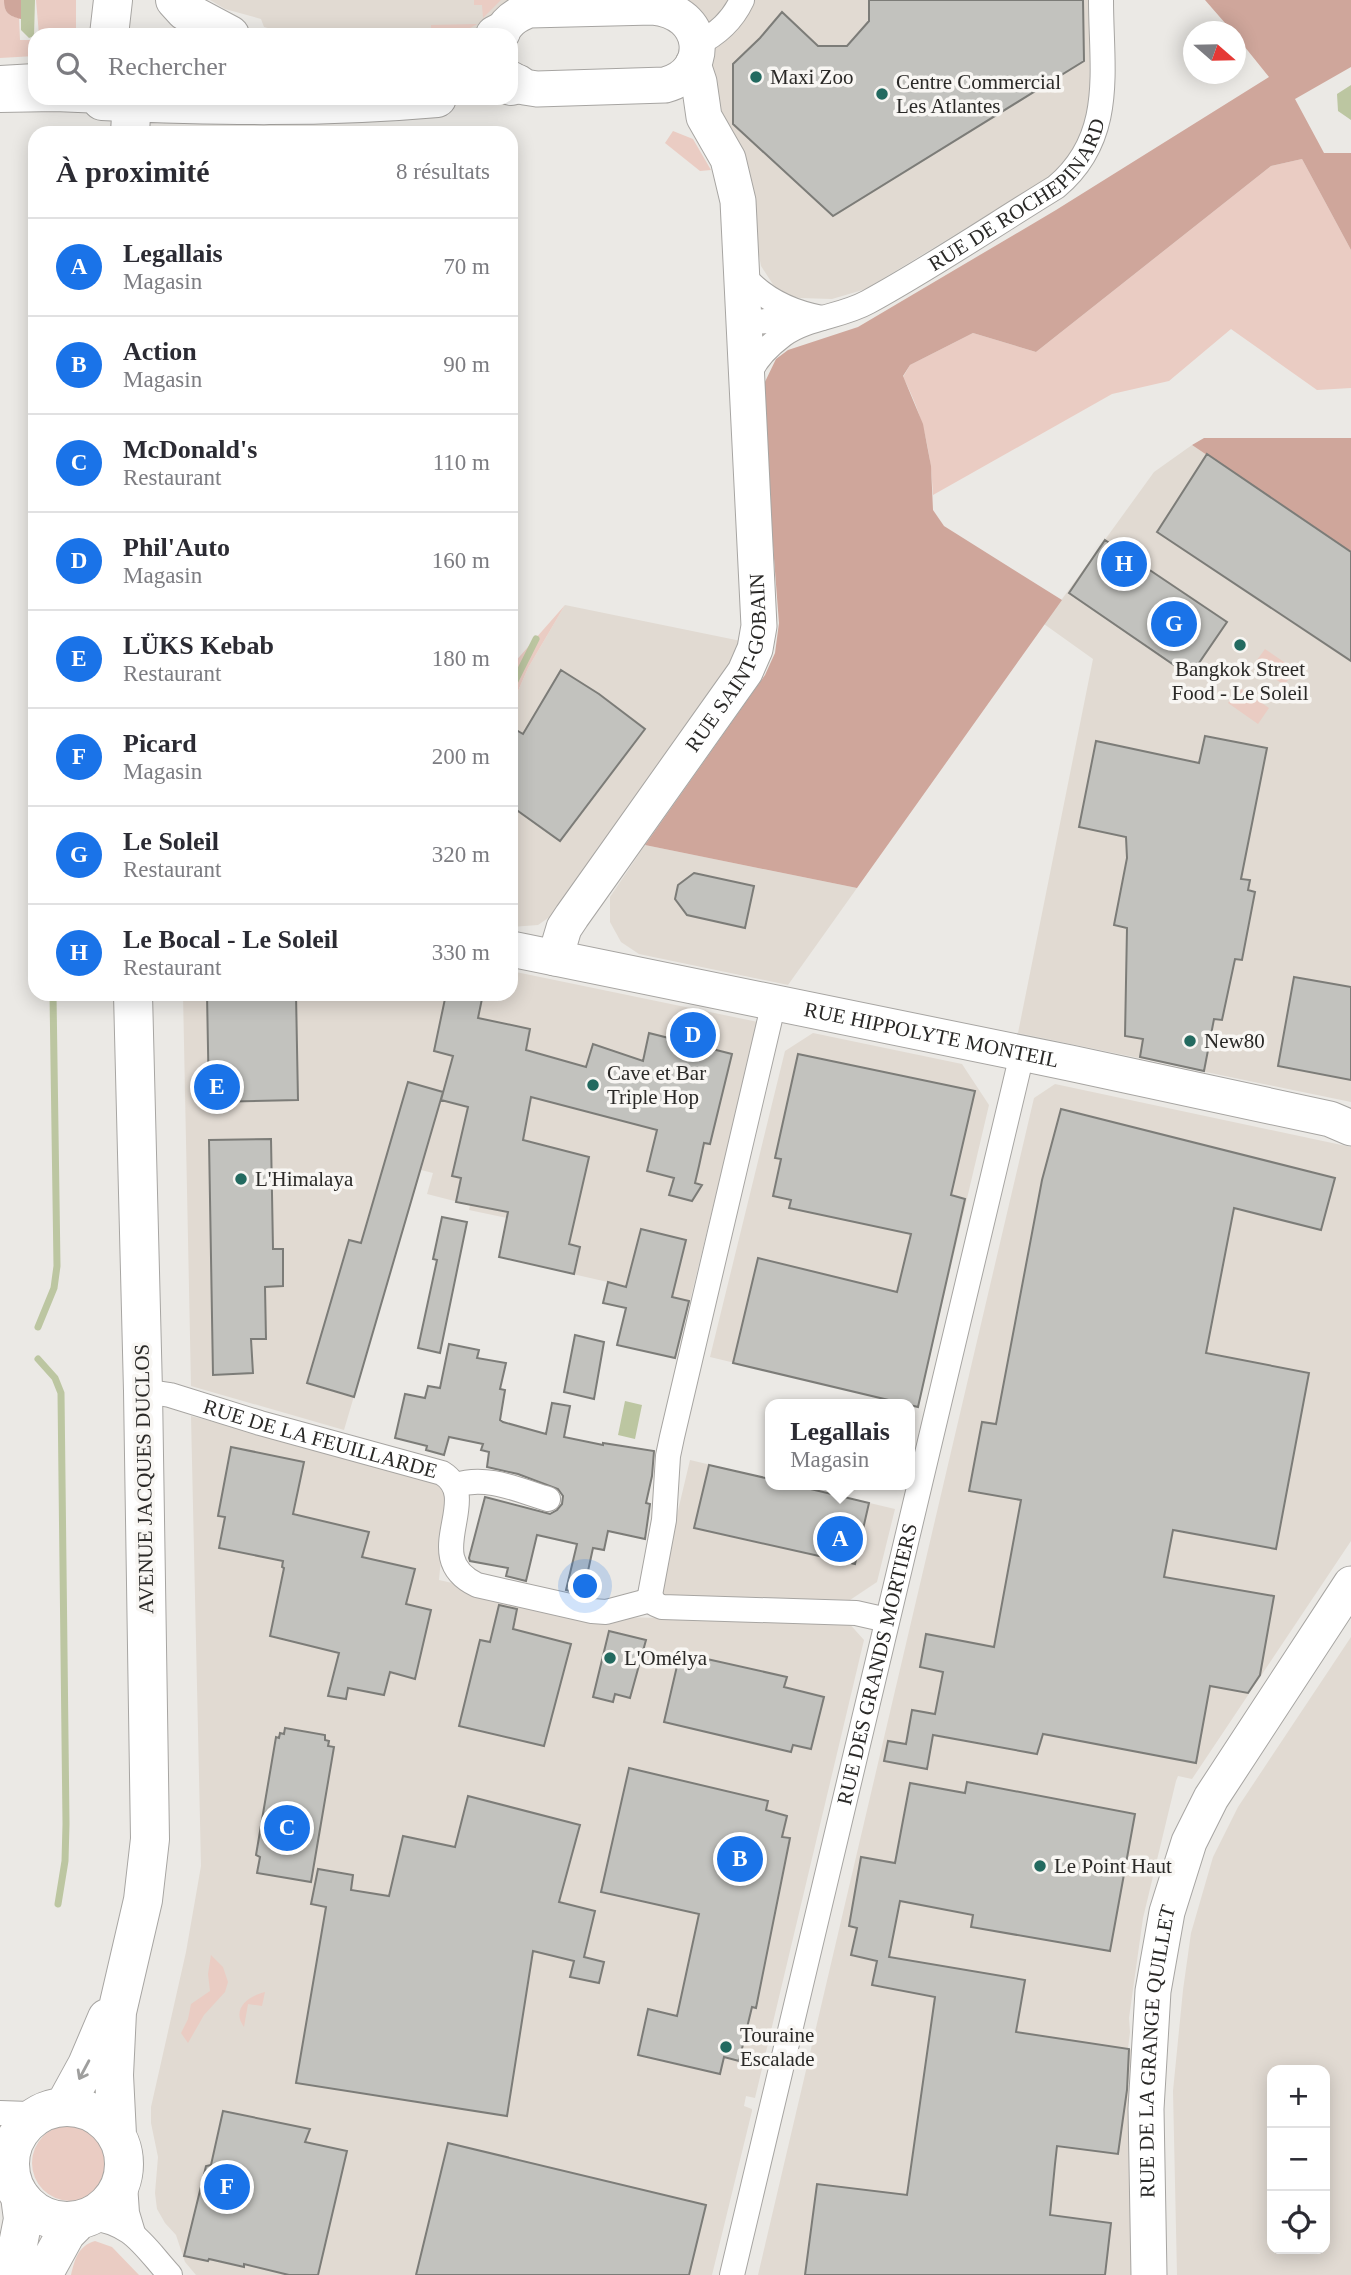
<!DOCTYPE html>
<html lang="fr">
<head>
<meta charset="utf-8">
<style>
	body { margin:0; font-family:Georgia,serif; background:#f2f2f3; color:#2b2b33 }
	.controls { position:absolute; right:21px; bottom:21px; display:grid; overflow:hidden; border-radius:14px; box-shadow:0 4px 18px #0003 }
	.controls button { width:63px; height:63px; display:grid; place-items:center; padding:0; border:0; border-bottom:2px solid #e1e1e2; background:#fff; color:#2b2b33; font:35px sans-serif }
	.compass { position:absolute; left:1183px; top:21px; width:63px; height:63px; border-radius:50%; background:#fff; box-shadow:0 4px 18px #0003; rotate:110deg }
	.you { position:absolute; left:586px; top:1587px; width:24px; height:24px; margin:-18px; border:5px solid #fff; border-radius:50%; background:#1a73e8; box-shadow:0 0 0 10px #1a73e833 }
	.badge { display:grid; place-items:center; width:46px; height:46px; border-radius:50%; background:#1a73e8; color:#fff; font-size:23px; font-weight:700 }
	.pin { position:absolute; translate:-50% -50%; border:4px solid #fff; box-shadow:0 2px 7px #0006 }
	.popup { position:absolute; left:765px; top:1399px; width:150px; height:91px; box-sizing:border-box; display:grid; place-content:center; border-radius:14px; background:#fff; filter:drop-shadow(0 2px 5px #0005); font-size:23px; white-space:nowrap; color:#7c7c81 }
	.popup b { font-size:26px; color:#2b2b33 }
	.popup::after { content:''; position:absolute; left:50%; top:100%; margin-left:-14px; border:14px solid transparent; border-top-color:#fff }
	.list { margin:0; padding:0; list-style:none }
	h2 { display:flex; justify-content:space-between; align-items:center; height:91px; margin:0; padding:0 28px; font-size:30px }
	h2 small { font-size:23px; font-weight:400; color:#7c7c81 }
	.list li { display:grid; grid-template-columns:46px 1fr auto; gap:21px; align-items:center; box-sizing:border-box; height:98px; padding:0 28px; border-top:2px solid #e1e1e2 }
	.list b { display:block; font-size:26px; white-space:nowrap }
	.list p { margin:0; font-size:23px; white-space:nowrap; color:#7c7c81 }
	.list em { font-size:23px; font-style:normal; color:#7c7c81 }
	.icon { flex:none; width:38px; height:38px; fill:none; stroke:currentColor; stroke-width:2; stroke-linecap:round; stroke-linejoin:round }
	.map { position:relative; flex:none; width:1351px; height:2275px; overflow:hidden }
	.search { position:absolute; background:#fff; box-shadow:0 4px 18px #0003; left:28px; top:28px; width:490px; height:77px; display:flex; align-items:center; gap:18px; box-sizing:border-box; padding:0 24px; border-radius:21px; color:#7c7c81; font-size:26px }
	.panel { position:absolute; background:#fff; box-shadow:0 4px 18px #0003; left:28px; top:126px; width:490px; height:875px; border-radius:21px }
	.map>svg:first-child { display:block }
	.built { fill:#e1dad2; fill-rule:evenodd }
	.green { fill:#eaccc3 }
	.forest { fill:#cfa69b }
	.water { fill:#bcc6a1 }
	.lines { fill:none; stroke-linecap:round; stroke-linejoin:round }
	.stream { stroke:#bcc6a1; stroke-width:7 }
	.building { fill:#c2c2be; stroke:#7c7c78; stroke-width:2 }
	.street-casing { stroke:#a7a5a2; stroke-width:26 }
	.secondary-casing { stroke:#a7a5a2; stroke-width:37 }
	.primary-casing { stroke:#a7a5a2; stroke-width:40 }
	.street { stroke:#fff; stroke-width:24 }
	.secondary { stroke:#fff; stroke-width:35 }
	.primary { stroke:#fff; stroke-width:38 }
	.oneway { stroke:#9f9f9e }
	.poi-dot { fill:#236a60; stroke:#f8f6f3; stroke-width:2.5 }
	.labels { text-anchor:middle; dominant-baseline:central; stroke-width:7; stroke-linejoin:round; paint-order:stroke }
	.poi-label { font-size:21px; fill:#2a2927; stroke:#f8f6f3; text-anchor:start }
	.street-label { font-size:21px; fill:#2a2927; stroke:#f8f6f3 }
</style>
</head>
<body>
<div class="map">
<svg width="1351" height="2275" viewBox="0 0 1351 2275">
	<rect width="100%" height="100%" fill="#ebe9e5"/>
	<!-- built -->
	<path class="built" d="M210,0H516L476,35H294L264,27L261,19L225,9Z
		M686,0H1089L1090,112L1080,144L1053,175L866,289L832,299L799,298L788,295L774,286L761,266L756,238Z
		M1192,445L1351,552V1102L1018,1033L1093,659L1044,624L1154,472Z
		M565,605L741,641L737,653L554,914L538,925L511,927V707L528,668Z
		M645,845L857,888L788,985L639,954L621,942L610,922V897Z
		M511,971L758,1022L690,1301L499,1257L507,1218L469,1210L470,1205L427,1194L433,1173L421,1170L344,1430L191,1386L183,994H321L352,1001L354,994H511Z
		M813,1033L962,1064L989,1105L918,1407L710,1357L785,1051Z
		M1055,1084L1351,1147V1541L1192,1779L1178,1776L1176,1781L1143,1918L1129,2018L1130,2032L1128,2049L1133,2050L1128,2085L1130,2086L1135,2275H758L1034,1098Z
		M191,1416L448,1482L439,1580L607,1617L847,1621L864,1640L755,2098L746,2096L744,2106L752,2109V2111L712,2275H196L185,2262L176,2235L165,2223L157,2209L155,2193L158,2157L151,2123V2107L186,1952L201,1866Z
		M690,1460L770,1479V1485H794L895,1509L877,1582L850,1600L658,1595Z
		M1351,1637V2275H1177L1173,2091L1183,1990L1191,1933L1213,1857L1238,1807ZM1272,2070H1325V2249H1272Z"/>
	<!-- green -->
	<path class="green" d="M0,0H4C4,11 8,16 19,18L20,40H35V56L0,58Z
		M36,0H76V35H39Z
		M474,0H501L483,18L482,5H474Z
		M477,24L458,35H431V25Z
		M673,131L693,139L711,170L700,171L665,143Z
		M1302,159L1351,250V388L1317,390L1231,329L1169,381L1112,394L933,495C931,450 923,416 903,377L910,365L973,333L1036,352L1271,166Z
		M565,605L528,668L511,707L513,664Z
		M1265,649L1296,670L1284,685L1254,664Z
		M1239,687L1269,708L1258,724L1228,703Z
		M211,1955L223,1967L228,1982L225,1992L204,2015L188,2043L181,2033L188,2019L191,2004L210,1991L208,1974Z
		M265,1992L262,2006L248,2004L244,2027C231,2009 248,1996 265,1992Z
		M32 2163a38 38 0 1 1 76 0a38 38 0 1 1-76 0Z
		M95,2241L112,2247L139,2275H71C75,2259 78,2246 95,2241Z"/>
	<!-- forest -->
	<path class="forest" d="M4,0H21V19C9,16 4,13 4,0Z
		M1205,0H1351V67L1295,99L1324,153H1351V250L1302,159L1271,166L1036,352L973,333L910,365L903,376L923,424L931,466L933,510L944,526L1062,600L857,888L645,845L765,675L775,653L779,623L761,390L776,359L788,350L858,327L1056,210L1269,77L1236,36V32L1232,31Z
		M1204,438H1351V552L1192,445Z"/>
	<!-- water -->
	<path class="water" d="M21,0H35L34,36L29,38L21,30Z
		M1351,85V120L1338,111L1337,94Z
		M625,1401L642,1405L635,1439L618,1435Z"/>
	<g class="lines">
		<!-- stream -->
		<path class="stream" d="M33,141L35,204
			M511,689L536,639
			M38,1327L54,1288L57,1266L53,994
			M38,1359L55,1378L61,1393L66,1824L65,1861L58,1904"/>
	</g>
	<!-- building -->
	<path class="building" d="M869,0H1083L1084,61L833,216L733,124V64L760,38L782,12L818,46H847L869,21Z
		M1207,454L1351,552V661L1157,532Z
		M1105,540L1227,622L1190,676L1069,593Z
		M561,670L599,694L645,729L560,841L511,806V727L523,734Z
		M1205,736L1267,748L1241,879L1250,880L1248,890L1255,892L1242,960L1235,959L1222,1020L1214,1019L1204,1071L1140,1057L1143,1039L1125,1036L1127,928L1114,925L1127,858L1126,837L1079,827L1096,741L1199,763Z
		M694,873L754,886L745,928L687,915L675,899L678,885Z
		M1294,977L1351,987V1080L1278,1066Z
		M207,994H296L298,1100L209,1102Z
		M446,994H483L478,1018L530,1029L526,1050L586,1067L593,1044L643,1061L649,1033L732,1054L710,1144L704,1143L699,1166L695,1183L702,1185L692,1201L669,1195L674,1178L647,1171L657,1130L531,1097L523,1140L589,1157L569,1244L580,1247L574,1274L499,1257L508,1212L456,1202L461,1178L452,1176L468,1107L441,1100L453,1056L434,1051Z
		M798,1054L975,1091L951,1195L965,1199L918,1407L733,1363L758,1258L897,1292L911,1234L789,1208L791,1200L773,1196L781,1159L775,1158Z
		M408,1082L443,1092L354,1397L307,1383L349,1240L361,1243Z
		M1061,1109L1335,1178L1321,1230L1234,1208L1206,1353L1309,1373L1276,1549L1173,1530L1164,1577L1274,1596L1260,1675L1248,1693L1210,1686L1196,1763L1043,1734L1037,1754L933,1735L927,1769L884,1761L888,1741L906,1744L912,1710L935,1714L943,1672L920,1667L926,1634L994,1647L1021,1500L969,1491L982,1422L996,1424L1042,1180Z
		M271,1139L273,1249H283V1286L265,1287L266,1339H251L253,1373L213,1375L209,1140Z
		M442,1217L467,1222L440,1353L418,1348L437,1260L433,1259Z
		M641,1229L686,1240L672,1297L689,1301L675,1358L617,1345L626,1308L603,1303L608,1282L626,1287Z
		M575,1335L604,1342L594,1399L564,1392Z
		M449,1344L479,1350L477,1358L506,1363L500,1389L505,1390L500,1420L503,1422L546,1434L552,1403L570,1406L564,1437L603,1445V1443L654,1451L652,1476L646,1503L650,1504L645,1539L608,1531L604,1550L593,1548L583,1594L566,1590L577,1544L537,1535L526,1581L506,1576L508,1568L470,1561L469,1558L485,1497L550,1514L557,1510L562,1504L563,1496L558,1489L518,1474L487,1467L489,1452L481,1450L483,1444L449,1437L444,1455L426,1450L427,1446L395,1438L405,1394L425,1398L428,1386L440,1388Z
		M231,1447L304,1462L293,1514L369,1532L362,1557L415,1569L406,1604L431,1610L415,1679L390,1672L384,1695L348,1688L346,1699L328,1696L339,1653L270,1636L284,1568L282,1567L283,1561L219,1548L225,1517L218,1516Z
		M709,1465L770,1479V1485H794L869,1503L855,1564L694,1528Z
		M499,1605L517,1609L513,1629L571,1644L544,1746L459,1726L480,1640L490,1642Z
		M609,1631L646,1640L630,1698L615,1694L613,1702L593,1697Z
		M680,1653L787,1677L784,1687L824,1697L811,1749L793,1745L791,1752L664,1722Z
		M285,1728L325,1735V1740L329,1741L328,1746L334,1747L311,1882L257,1873L260,1857L256,1855L276,1737L279,1738L280,1733L284,1734Z
		M629,1768L768,1801L766,1810L787,1816L782,1837L790,1838L756,2008L752,2007L739,2061L724,2057L720,2074L638,2055L648,2009L677,2016L699,1914L601,1892Z
		M967,1782L1135,1814L1110,1951L971,1927L973,1915L900,1901L889,1957L1025,1980L1016,2032L1129,2049L1127,2090L1118,2154L1057,2146L1055,2164L1050,2215L1111,2223L1105,2275H805L817,2184L907,2195L935,1997L872,1985L877,1961L851,1955L857,1928L849,1926L861,1857L895,1863L910,1783L965,1793Z
		M468,1796L580,1825L559,1902L595,1911L584,1957L604,1962L599,1983L570,1977L574,1961L533,1951L507,2116L296,2083L326,1907L311,1904L318,1869L353,1875L351,1890L389,1896L403,1836L455,1847Z
		M223,2111L310,2129L305,2142L347,2151L318,2275H289L244,2264V2267L209,2259L208,2261L184,2256L206,2166L211,2165Z
		M448,2143L706,2205L689,2275H416Z"/>
	<g class="lines">
		<!-- street casing -->
		<g class="street-casing">
			<g id="street">
				<path d="M697,44C718,34 732,21 742,0"/>
				<path d="M0,78L35,76"/>
				<path d="M0,100L55,99L102,101"/>
				<path d="M741,273C762,299 790,312 822,318"/>
				<path d="M742,323L804,318"/>
				<path id="s1" d="M747,381C752,362 767,347 783,335C808,317 841,317 868,302C932,267 994,225 1056,187C1116,137 1101,69 1101,0"/>
				<path d="M774,1002L672,1437L668,1456L664,1520L650,1595L655,1604L662,1607L856,1613L887,1620"/>
				<path id="s2" d="M143,1391L170,1395L260,1423L442,1473C484,1499 418,1557 477,1585L592,1611L606,1612L651,1600"/>
				<path d="M456,1485C487,1475 518,1490 548,1499"/>
				<path d="M0,2113L29,2114L49,2110"/>
				<path d="M0,2149L10,2167"/>
				<path d="M124,2170L127,2213L133,2233"/>
				<path d="M88,2217C133,2223 142,2244 170,2275"/>
				<path id="s3" d="M732,2275L1022,1054"/>
			</g>
		</g>
		<!-- secondary casing -->
		<g class="secondary-casing">
			<g id="secondary">
				<path d="M500,35C506,22 515,15 529,10L653,7C707,12 712,73 665,85L537,89L524,87L511,79"/>
				<path id="s4" d="M511,949L1070,1063L1330,1119L1351,1128"/>
				<path id="s5" d="M555,958L564,928L572,916L745,672L755,649L759,626L738,201L728,159L704,117L699,82L693,64"/>
				<path id="s6" d="M1149,2275L1146,2109L1153,1991L1167,1912L1189,1842L1211,1798L1351,1584"/>
			</g>
		</g>
		<!-- primary casing -->
		<g class="primary-casing">
			<path id="primary" d="M175,0L185,11L230,35
				M109,35L113,0
				M495,35L501,32
				M511,86L518,84
				M102,101C214,106 324,108 437,98
				M130,133L132,98
				M64,2107L87,2065L107,2018
				M10 2164a57 57 0 1 1 114 0a57 57 0 1 1-114 0Z
				M117,2135L114,2075L117,2012L143,1900L150,1839L143,1391L133,994
				M12,2275L23,2219L20,2196
				M43,2275L66,2233L79,2220"/>
		</g>
		<!-- street -->
		<use href="#street" class="street"/>
		<!-- secondary -->
		<use href="#secondary" class="secondary"/>
		<!-- primary -->
		<use href="#primary" class="primary"/>
	</g>
	<!-- one-way arrows -->
	<defs><path id="oneway-shaft" d="M-6 0H5M1.5-3L5.5 0L1.5 3" fill="none" stroke-width="1.6" stroke-linecap="round" stroke-linejoin="round" transform="scale(1.75)"/></defs>
	<use class="oneway" href="#oneway-shaft" transform="translate(84 2070) rotate(118)"/>
	<!-- markers -->
	<g class="poi-dot">
		<circle cx="756" cy="77" r="7"/>
		<circle cx="882" cy="94" r="7"/>
		<circle cx="1240" cy="645" r="7"/>
		<circle cx="1190" cy="1041" r="7"/>
		<circle cx="593" cy="1085" r="7"/>
		<circle cx="241" cy="1179" r="7"/>
		<circle cx="610" cy="1658" r="7"/>
		<circle cx="1040" cy="1866" r="7"/>
		<circle cx="726" cy="2047" r="7"/>
	</g>
	<g class="labels">
		<!-- poi labels -->
		<g class="poi-label">
			<text x="770" y="77">Maxi Zoo</text>
			<text x="896" y="82">Centre Commercial<tspan x="896" dy="24">Les Atlantes</tspan></text>
			<text x="1240" y="669" text-anchor="middle">Bangkok Street<tspan x="1240" dy="24">Food - Le Soleil</tspan></text>
			<text x="1204" y="1041">New80</text>
			<text x="607" y="1073">Cave et Bar<tspan x="607" dy="24">Triple Hop</tspan></text>
			<text x="255" y="1179">L'Himalaya</text>
			<text x="624" y="1658">L'Omélya</text>
			<text x="1054" y="1866">Le Point Haut</text>
			<text x="740" y="2035">Touraine<tspan x="740" dy="24">Escalade</tspan></text>
		</g>
		<!-- street labels -->
		<g class="street-label">
			<text stroke="none"><textPath href="#s1" startOffset="338">RUE DE ROCHEPINARD</textPath></text>
			<text stroke="none"><textPath href="#s5" startOffset="348">RUE SAINT-GOBAIN</textPath></text>
			<text stroke="none"><textPath href="#s4" startOffset="429">RUE HIPPOLYTE MONTEIL</textPath></text>
			<text stroke="none"><textPath href="#s2" startOffset="184">RUE DE LA FEUILLARDE</textPath></text>
			<text transform="translate(144 1479) rotate(-91)">AVENUE JACQUES DUCLOS</text>
			<text stroke="none"><textPath href="#s3" startOffset="628">RUE DES GRANDS MORTIERS</textPath></text>
			<text stroke="none"><textPath href="#s6" startOffset="224">RUE DE LA GRANGE QUILLET</textPath></text>
		</g>
	</g>
</svg>
<div class="controls">
<button>+</button>
<button>−</button>
<button><svg class="icon" aria-label="locate" viewBox="0 0 24 24"><circle cx="12" cy="12" r="6"/><path d="M12 2v4M12 18v4M2 12h4M18 12h4"/></svg></button>
</div>
<svg class="compass" viewBox="-18 -18 36 36"><path d="M0-13l5 13h-10z" fill="#e53935"/><path d="M0 13l5-13h-10z" fill="#7c7c81"/></svg>
<div class="you"></div>
<div class="pin badge" style="left:840px;top:1539px">A</div>
<div class="popup"><b>Legallais</b>Magasin</div>
<div class="pin badge" style="left:740px;top:1859px">B</div>
<div class="pin badge" style="left:287px;top:1828px">C</div>
<div class="pin badge" style="left:693px;top:1035px">D</div>
<div class="pin badge" style="left:217px;top:1087px">E</div>
<div class="pin badge" style="left:227px;top:2187px">F</div>
<div class="pin badge" style="left:1174px;top:624px">G</div>
<div class="pin badge" style="left:1124px;top:564px">H</div>
<div class="search"><svg class="icon" aria-label="search" viewBox="0 0 24 24"><circle cx="10" cy="10" r="6"/><path d="M15 15l6 6"/></svg>Rechercher</div>
<section class="panel">
<h2>À proximité<small>8 résultats</small></h2>
<ul class="list">
<li><span class="badge">A</span><div><b>Legallais</b><p>Magasin</p></div><em>70 m</em></li>
<li><span class="badge">B</span><div><b>Action</b><p>Magasin</p></div><em>90 m</em></li>
<li><span class="badge">C</span><div><b>McDonald's</b><p>Restaurant</p></div><em>110 m</em></li>
<li><span class="badge">D</span><div><b>Phil'Auto</b><p>Magasin</p></div><em>160 m</em></li>
<li><span class="badge">E</span><div><b>LÜKS Kebab</b><p>Restaurant</p></div><em>180 m</em></li>
<li><span class="badge">F</span><div><b>Picard</b><p>Magasin</p></div><em>200 m</em></li>
<li><span class="badge">G</span><div><b>Le Soleil</b><p>Restaurant</p></div><em>320 m</em></li>
<li><span class="badge">H</span><div><b>Le Bocal - Le Soleil</b><p>Restaurant</p></div><em>330 m</em></li>
</ul>
</section>
</div>
</body>
</html>
